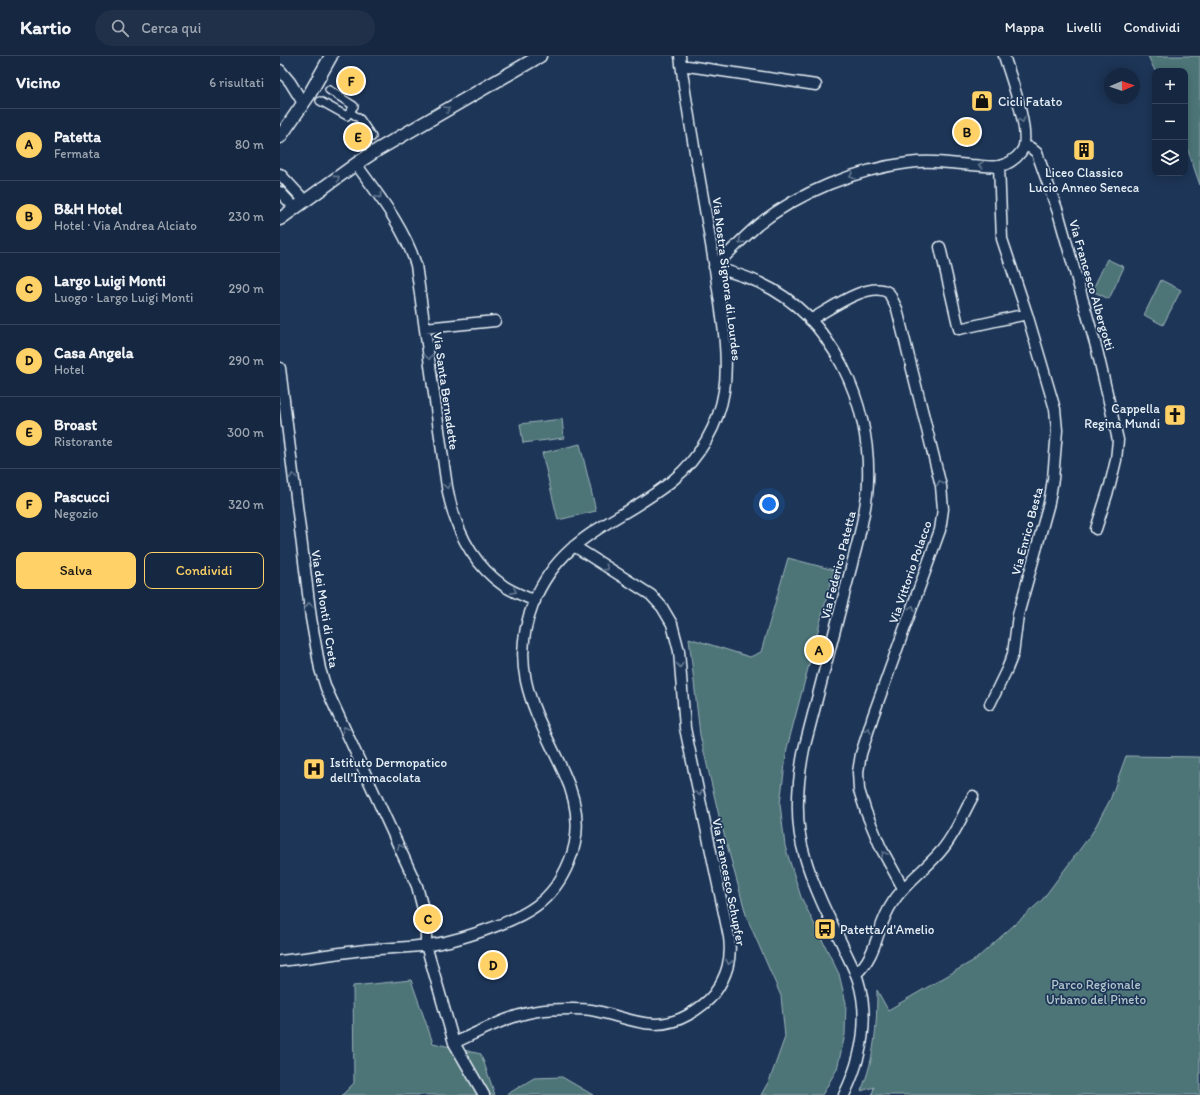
<!DOCTYPE html>
<html lang="it">
<head>
<meta charset="utf-8">
<style>
	body { margin:0; font-family:Itim,sans-serif; background:#1f3048; color:#f1f3f6 }
	.controls { position:absolute; right:12px; top:12px; display:grid; overflow:hidden; border-radius:8px; box-shadow:0 2px 10px #0003 }
	.controls button { width:36px; height:36px; display:grid; place-items:center; padding:0; border:0; border-bottom:1px solid #35445a; background:#162841; color:#f1f3f6; font:20px sans-serif }
	.compass { position:absolute; left:824px; top:12px; width:36px; height:36px; border-radius:50%; background:#162841; box-shadow:0 2px 10px #0003; rotate:88deg }
	.you { position:absolute; left:489px; top:448px; width:14px; height:14px; margin:-10px; border:3px solid #fff; border-radius:50%; background:#1a73e8; box-shadow:0 0 0 6px #1a73e833 }
	.badge { display:grid; place-items:center; width:26px; height:26px; border-radius:50%; background:#ffd166; color:#111; font-size:13px; font-weight:700 }
	.pin { position:absolute; translate:-50% -50%; border:2px solid #fff; box-shadow:0 1px 4px #0006 }
	.list { margin:0; padding:0; list-style:none }
	h2 { display:flex; justify-content:space-between; align-items:center; height:52px; margin:0; padding:0 16px; font-size:17px }
	h2 small { font-size:13px; font-weight:400; color:#9ea6b1 }
	.list li { display:grid; grid-template-columns:26px 1fr auto; gap:12px; align-items:center; box-sizing:border-box; height:72px; padding:0 16px; border-top:1px solid #35445a }
	.list b { display:block; font-size:15px; white-space:nowrap }
	.list p { margin:0; font-size:13px; white-space:nowrap; color:#9ea6b1 }
	.list em { font-size:13px; font-style:normal; color:#9ea6b1 }
	.actions { display:flex; gap:8px; padding:12px 16px }
	.actions a { flex:1; padding:9px 0; border:1px solid #ffd166; border-radius:8px; text-align:center; font-size:14px; color:#ffd166 }
	.actions .main { background:#ffd166; color:#111 }
	.icon { flex:none; width:22px; height:22px; fill:none; stroke:currentColor; stroke-width:2; stroke-linecap:round; stroke-linejoin:round }
	.map { position:relative; flex:none; width:920px; height:1039px; overflow:hidden }
	header { display:flex; align-items:center; gap:24px; box-sizing:border-box; height:56px; padding:0 20px; background:#162841; border-bottom:1px solid #35445a }
	header strong { font-size:19px }
	nav { display:flex; gap:22px; margin-inline-start:auto; font-size:14px }
	.search { width:280px; height:36px; background:#1f3048; display:flex; align-items:center; gap:10px; box-sizing:border-box; padding:0 14px; border-radius:22px; color:#9ea6b1; font-size:15px }
	main { display:flex }
	aside { flex:1; background:#162841 }
	.map>svg:first-child { display:block }
	.green { fill:#4e7478; stroke:#9bb2b8 }
	.lines { fill:none; stroke-linecap:round; stroke-linejoin:round }
	.pedestrian-casing { stroke:#e8f1f8; stroke-width:10 }
	.minor-casing { stroke:#e8f1f8; stroke-width:13 }
	.tertiary-casing { stroke:#e8f1f8; stroke-width:15 }
	.pedestrian { stroke:#1d3557; stroke-width:7 }
	.minor { stroke:#1d3557; stroke-width:10 }
	.tertiary { stroke:#1d3557; stroke-width:12 }
	.oneway { stroke:#64778f }
	.labels { text-anchor:middle; dominant-baseline:central; stroke-width:3.5; stroke-linejoin:round; paint-order:stroke }
	.poi-label { font-size:13px; fill:#e8f1f8; stroke:#1d3557; text-anchor:start }
	.street-label { font-size:13px; fill:#e8f1f8; stroke:#1d3557 }
	.park-label { font-size:13px; fill:#b2c5cb; stroke:#1d3557 }
</style>
</head>
<body>
<header>
<strong>Kartio</strong>
<div class="search"><svg class="icon" aria-label="search" viewBox="0 0 24 24"><circle cx="10" cy="10" r="6"/><path d="M15 15l6 6"/></svg>Cerca qui</div>
<nav><a>Mappa</a><a>Livelli</a><a>Condividi</a></nav>
</header>
<main>
<aside>
<h2>Vicino<small>6 risultati</small></h2>
<ul class="list">
<li><span class="badge">A</span><div><b>Patetta</b><p>Fermata</p></div><em>80 m</em></li>
<li><span class="badge">B</span><div><b>B&amp;H Hotel</b><p>Hotel · Via Andrea Alciato</p></div><em>230 m</em></li>
<li><span class="badge">C</span><div><b>Largo Luigi Monti</b><p>Luogo · Largo Luigi Monti</p></div><em>290 m</em></li>
<li><span class="badge">D</span><div><b>Casa Angela</b><p>Hotel</p></div><em>290 m</em></li>
<li><span class="badge">E</span><div><b>Broast</b><p>Ristorante</p></div><em>300 m</em></li>
<li><span class="badge">F</span><div><b>Pascucci</b><p>Negozio</p></div><em>320 m</em></li>
</ul>
<div class="actions"><a class="main">Salva</a><a>Condividi</a></div>
</aside>
<div class="map">
<svg width="920" height="1039" viewBox="0 0 920 1039">
	<rect width="100%" height="100%" fill="#1d3557"/>
	<filter id="ink" filterUnits="userSpaceOnUse"><feTurbulence type="fractalNoise" baseFrequency=".025" numOctaves="2"/><feDisplacementMap in="SourceGraphic" scale="8" xChannelSelector="R" yChannelSelector="G"/><feConvolveMatrix kernelMatrix="1 2 1 2 8 2 1 2 1" color-interpolation-filters="sRGB"/></filter>
	<g filter="url(#ink)">
		<!-- green -->
		<path class="green" d="M868,0H920V129L905,86V15H875Z
			M827,203L844,211L829,243L812,235Z
			M881,224L901,234L883,269L864,259Z
			M282,363L284,382L243,387L240,368Z
			M300,388L316,455L278,464L262,397Z
			M508,502L554,514L507,692L500,748L505,790L521,841L559,918L566,947L565,979L557,1013L542,1039H481L490,1023L505,981L501,940L467,862L439,760L420,679L409,582L470,601L481,596Z
			M846,700L920,701V1039H592L594,1031L581,1035C595,1002 597,969 597,934L608,954L696,903L762,844L812,777L830,744Z
			M131,924L153,987L201,998L215,1039H62L74,1027L73,930Z
			M282,1021L313,1039H226L254,1022Z"/>
		<g class="lines">
			<!-- pedestrian casing -->
			<g class="pedestrian-casing">
				<path id="pedestrian" d="M40,45L67,60L74,50L49,34
					M70,56L80,63L92,81"/>
			</g>
			<!-- minor casing -->
			<g class="minor-casing">
				<path id="minor" d="M401,9L536,29
					M0,14L10,26L23,47
					M745,90L751,92L757,97L778,156L817,294L838,384L836,404L830,429L816,473
					M76,108C99,140 124,171 136,209L167,431C174,470 191,507 224,530C233,536 244,540 255,545
					M0,118L25,145
					M0,136L15,152
					M660,191L679,273L747,258
					M434,211C450,216 466,220 480,227C552,260 591,348 588,424C588,443 583,462 579,481L524,693C517,728 514,766 525,801C534,832 548,860 562,888C567,900 574,912 578,924C590,963 581,1004 564,1039
					M434,211C449,197 463,182 478,169C518,137 577,113 628,107C649,104 670,107 691,109C700,109 710,112 719,110C727,109 736,103 741,96C753,82 730,18 724,0
					M530,264C547,255 590,223 609,237L617,253L661,430L663,453L660,474L593,660L581,698L578,716L579,734L586,756L601,792L623,832
					M145,272L215,265
					M0,312L31,562L40,613L46,632L137,830L144,857L146,869V889L174,987L204,1039
					M710,648L727,613L733,598L738,559L769,447L773,423L777,374L775,353L747,258L722,183L719,110
					M0,905C29,902 57,897 85,894C106,892 127,892 147,889C175,886 233,867 256,850C271,839 282,823 289,806C302,776 298,747 284,717C257,658 227,615 253,548C281,477 341,467 393,424C419,403 439,368 444,335C450,297 440,251 435,213C424,142 409,71 400,0
					M576,918C599,897 596,870 613,846C626,826 646,813 661,795C675,779 683,758 693,740
					M174,987C203,974 233,957 265,954C280,953 296,952 311,954C346,960 373,979 408,959C418,953 427,947 434,938C447,920 452,903 449,881L405,672L399,595L392,568L382,551L371,539L294,490"/>
			</g>
			<!-- tertiary casing -->
			<g class="tertiary-casing">
				<path id="tertiary" d="M0,81L29,39L51,0
					M0,163L76,108L99,93L260,0"/>
			</g>
			<!-- pedestrian -->
			<use href="#pedestrian" class="pedestrian"/>
			<!-- minor -->
			<use href="#minor" class="minor"/>
			<!-- tertiary -->
			<use href="#tertiary" class="tertiary"/>
		</g>
		<!-- one-way arrows -->
		<defs><path id="oneway-chevron" d="M-2-3.5L2.5 0L-2 3.5" fill="none" stroke-width="1.6" stroke-linecap="round" stroke-linejoin="round"/></defs>
		<g class="oneway">
			<use href="#oneway-chevron" transform="translate(167 53) rotate(-30)"/>
			<use href="#oneway-chevron" transform="translate(742 64) rotate(76)"/>
			<use href="#oneway-chevron" transform="translate(701 109) rotate(-175)"/>
			<use href="#oneway-chevron" transform="translate(572 120) rotate(161)"/>
			<use href="#oneway-chevron" transform="translate(57 122) rotate(-36)"/>
			<use href="#oneway-chevron" transform="translate(99 140) rotate(55)"/>
			<use href="#oneway-chevron" transform="translate(461 185) rotate(137)"/>
			<use href="#oneway-chevron" transform="translate(149 301) rotate(81)"/>
			<use href="#oneway-chevron" transform="translate(13 420) rotate(-97)"/>
			<use href="#oneway-chevron" transform="translate(660 427) rotate(-102)"/>
			<use href="#oneway-chevron" transform="translate(167 430) rotate(81)"/>
			<use href="#oneway-chevron" transform="translate(326 512) rotate(33)"/>
			<use href="#oneway-chevron" transform="translate(234 535) rotate(26)"/>
			<use href="#oneway-chevron" transform="translate(29 549) rotate(-98)"/>
			<use href="#oneway-chevron" transform="translate(632 552) rotate(-70)"/>
			<use href="#oneway-chevron" transform="translate(400 609) rotate(85)"/>
			<use href="#oneway-chevron" transform="translate(65 673) rotate(-115)"/>
			<use href="#oneway-chevron" transform="translate(588 674) rotate(-72)"/>
			<use href="#oneway-chevron" transform="translate(419 737) rotate(78)"/>
			<use href="#oneway-chevron" transform="translate(120 791) rotate(-114)"/>
			<use href="#oneway-chevron" transform="translate(604 798) rotate(-117)"/>
			<use href="#oneway-chevron" transform="translate(449 906) rotate(101)"/>
		</g>
	</g>
	<!-- icons -->
	<defs>
		<g id="shop-square" transform="scale(1.15)"><rect x="-9" y="-9" width="18" height="18" rx="4" fill="#ffd166" stroke="#1d3557"/><path d="M-5-2.5h2.3a2.7 3.5 0 0 1 5.4 0H5L5.5 6h-11ZM-1.5-2.5h3a1.5 2.3 0 0 0-3 0Z" fill="#111"/></g>
		<g id="building-square" transform="scale(1.15)"><rect x="-9" y="-9" width="18" height="18" rx="4" fill="#ffd166" stroke="#1d3557"/><path d="M-4-6H4V6H1V3H-1V6H-4ZM-2.5-4.3h1.7v1.8h-1.7ZM.8-4.3h1.7v1.8H.8ZM-2.5-1h1.7V.8h-1.7ZM.8-1h1.7V.8H.8Z" fill="#111"/></g>
		<g id="church-square" transform="scale(1.15)"><rect x="-9" y="-9" width="18" height="18" rx="4" fill="#ffd166" stroke="#1d3557"/><path d="M-1.2-6h2.4v3.5h3.3v2.4h-3.3V6h-2.4V-.1h-3.3v-2.4h3.3Z" fill="#111"/></g>
		<g id="hospital-square" transform="scale(1.15)"><rect x="-9" y="-9" width="18" height="18" rx="4" fill="#ffd166" stroke="#1d3557"/><path d="M-5-5h3v3.5h4V-5h3V5h-3V1.5h-4V5h-3Z" fill="#111"/></g>
		<g id="bus-square" transform="scale(1.15)"><rect x="-9" y="-9" width="18" height="18" rx="4" fill="#ffd166" stroke="#1d3557"/><path d="M-5-6H5V4H4V6H2V4H-2V6H-4V4H-5ZM-3.5-4V0h7V-4ZM-3.5 1.2v1.5H-2V1.2ZM2 1.2v1.5H3.5V1.2Z" fill="#111"/></g>
	</defs>
	<g fill-rule="evenodd">
		<use href="#shop-square" x="702" y="45"/>
		<use href="#building-square" x="804" y="94"/>
		<use href="#church-square" x="895" y="359"/>
		<use href="#hospital-square" x="34" y="713"/>
		<use href="#bus-square" x="545" y="873"/>
	</g>
	<g class="labels">
		<!-- poi labels -->
		<g class="poi-label">
			<text x="718" y="45">Cicli Fatato</text>
			<text x="804" y="116" text-anchor="middle">Liceo Classico<tspan x="804" dy="15">Lucio Anneo Seneca</tspan></text>
			<text x="880" y="352" text-anchor="end">Cappella<tspan x="880" dy="15">Regina Mundi</tspan></text>
			<text x="50" y="706">Istituto Dermopatico<tspan x="50" dy="15">dell'Immacolata</tspan></text>
			<text x="560" y="873">Patetta/d'Amelio</text>
		</g>
		<!-- street labels -->
		<g class="street-label">
			<text transform="translate(447 223) rotate(83)">Via Nostra Signora di Lourdes</text>
			<text transform="translate(812 229) rotate(74)">Via Francesco Albergotti</text>
			<text transform="translate(166 335) rotate(82)">Via Santa Bernadette</text>
			<text transform="translate(747 475) rotate(-75)">Via Enrico Besta</text>
			<text transform="translate(558 509) rotate(-76)">Via Federico Patetta</text>
			<text transform="translate(630 516) rotate(-71)">Via Vittorio Polacco</text>
			<text transform="translate(45 553) rotate(81)">Via dei Monti di Creta</text>
			<text transform="translate(449 826) rotate(79)">Via Francesco Schupfer</text>
		</g>
		<!-- park labels -->
		<g class="park-label">
			<text x="816" y="928">Parco Regionale<tspan x="816" dy="15">Urbano del Pineto</tspan></text>
		</g>
	</g>
</svg>
<div class="controls">
<button>+</button>
<button>−</button>
<button><svg class="icon" aria-label="layers" viewBox="0 0 24 24"><path d="M12 4l9 5-9 5-9-5zM3 14l9 5 9-5"/></svg></button>
</div>
<svg class="compass" viewBox="-18 -18 36 36"><path d="M0-13l5 13h-10z" fill="#e53935"/><path d="M0 13l5-13h-10z" fill="#9ea6b1"/></svg>
<div class="you"></div>
<div class="pin badge" style="left:539px;top:594px">A</div>
<div class="pin badge" style="left:687px;top:76px">B</div>
<div class="pin badge" style="left:148px;top:863px">C</div>
<div class="pin badge" style="left:213px;top:909px">D</div>
<div class="pin badge" style="left:78px;top:81px">E</div>
<div class="pin badge" style="left:71px;top:25px">F</div>
</div>
</main>
</body>
</html>
